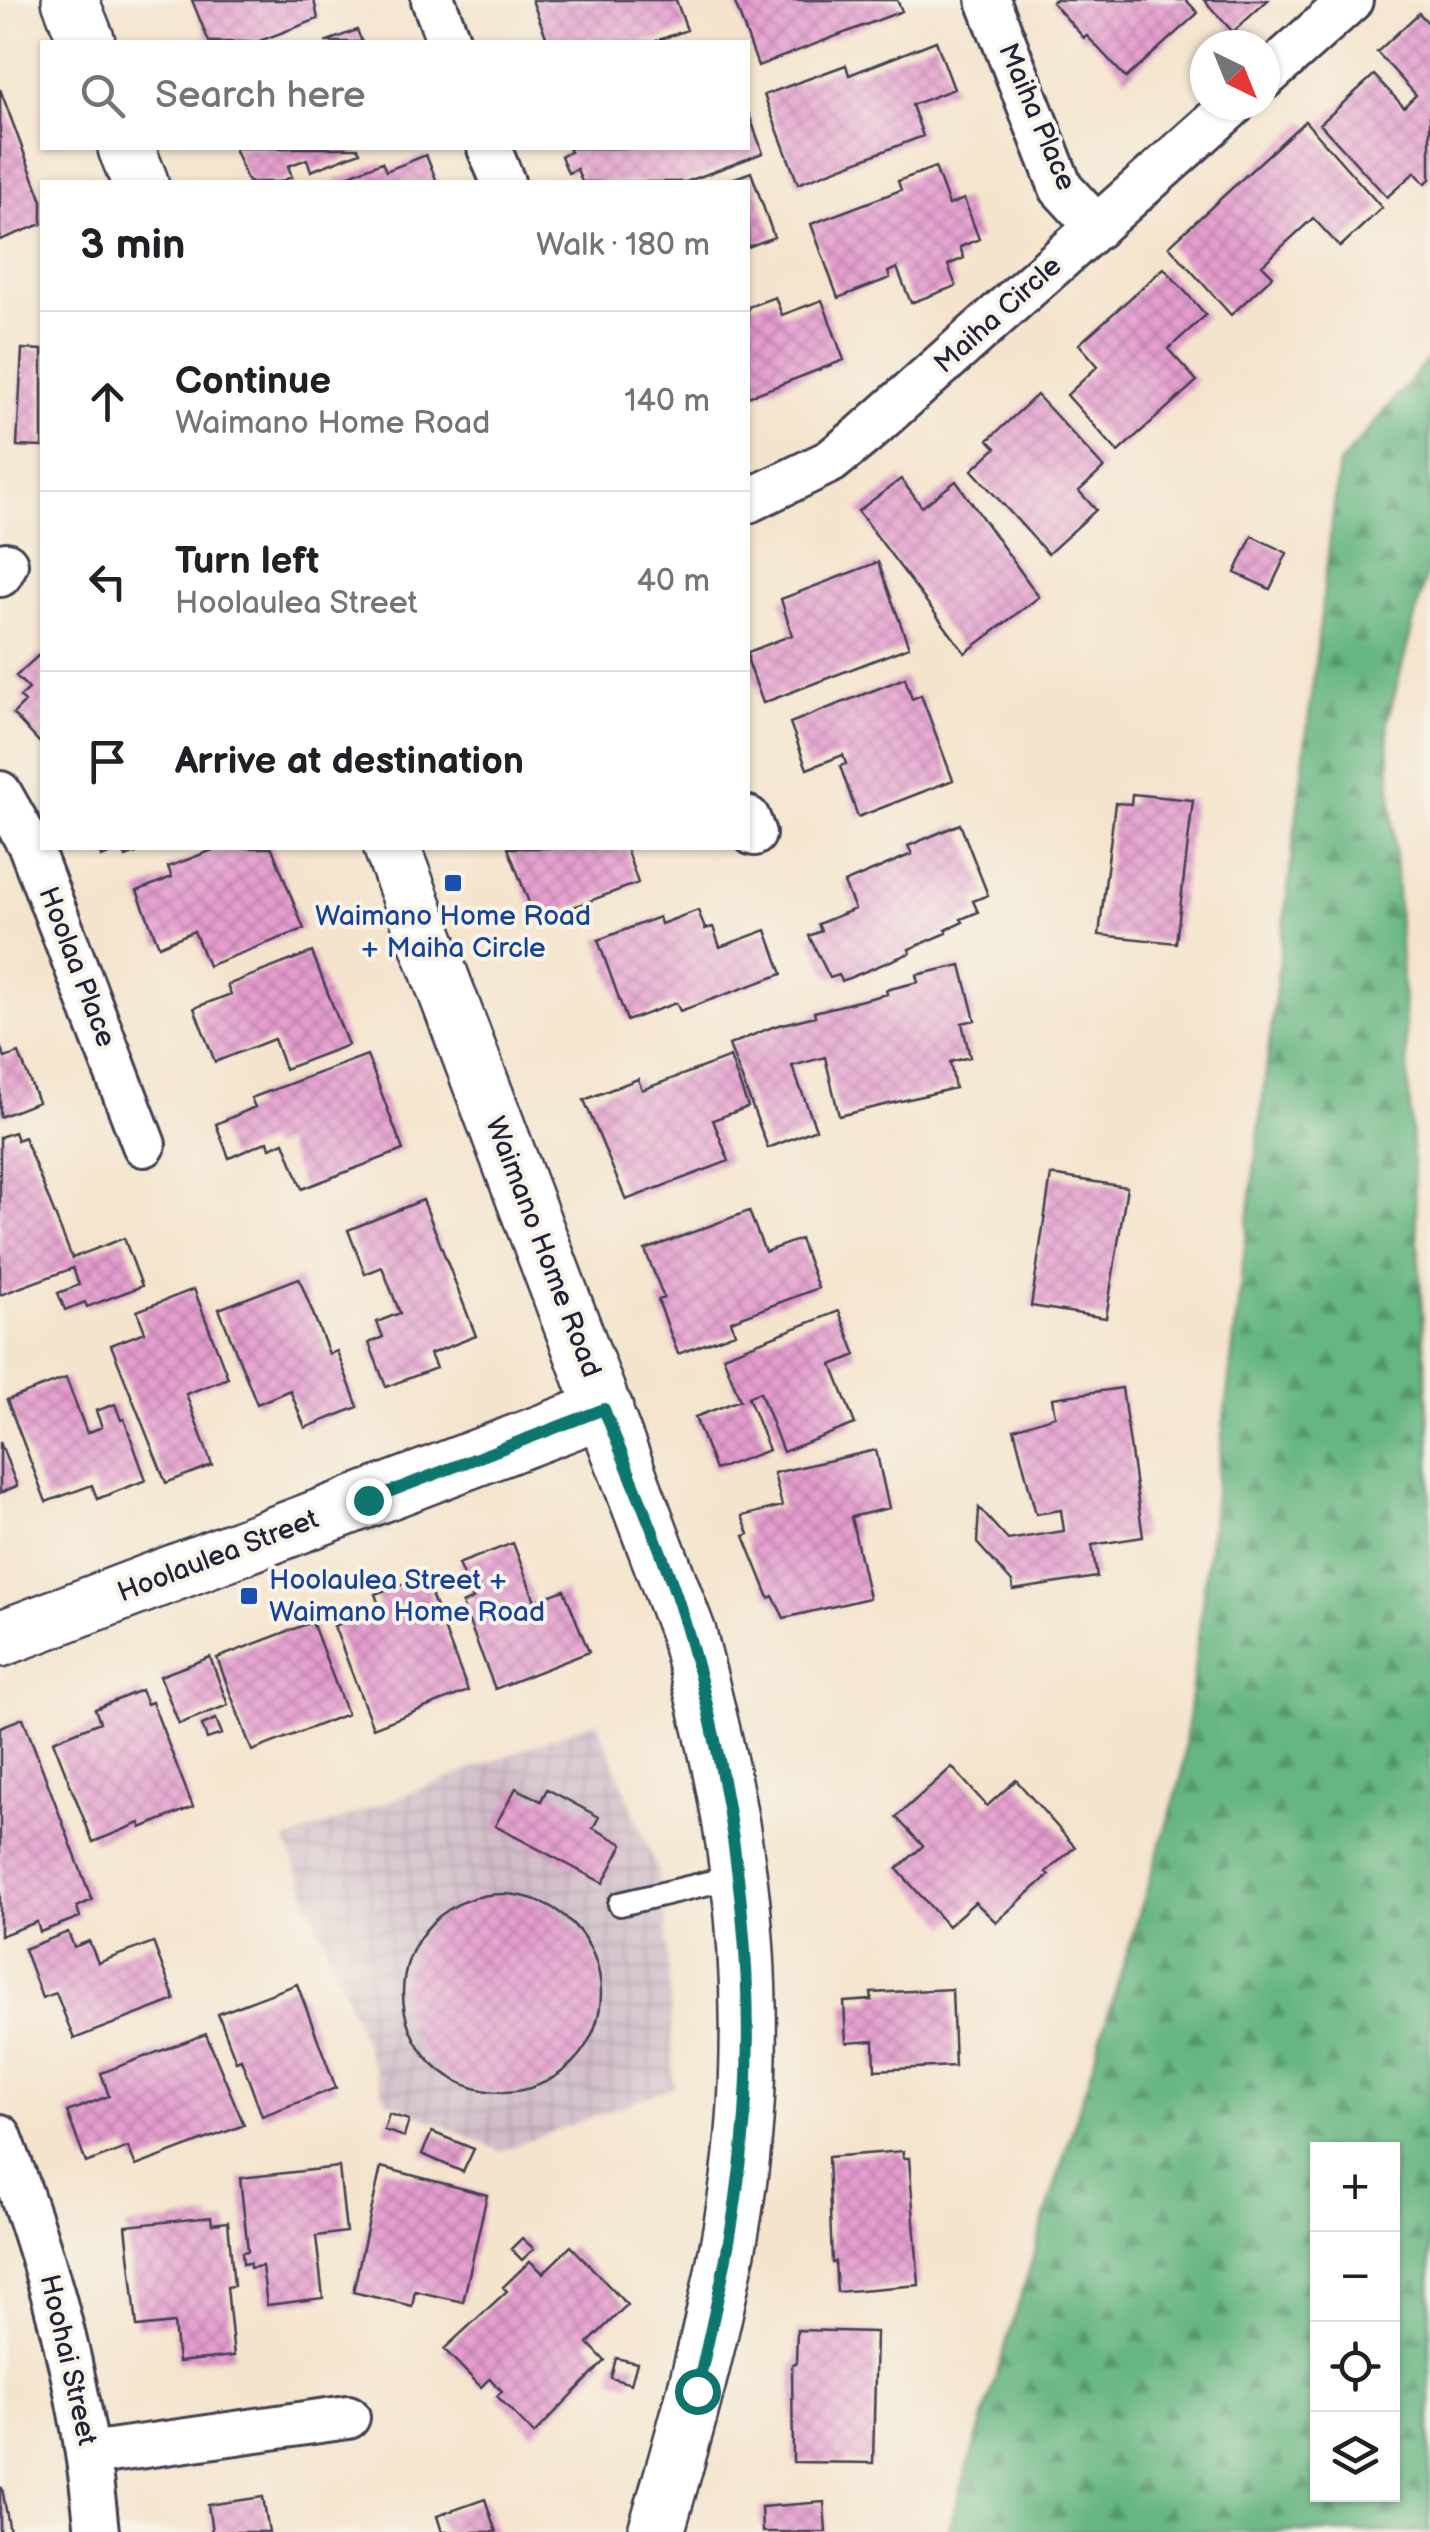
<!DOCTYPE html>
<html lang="en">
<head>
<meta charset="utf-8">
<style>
	body { margin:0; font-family:"Balsamiq Sans",sans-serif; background:#f2f2f2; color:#202124 }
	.controls { position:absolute; right:30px; bottom:30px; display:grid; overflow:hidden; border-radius:0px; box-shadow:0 2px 8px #0004 }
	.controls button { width:90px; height:90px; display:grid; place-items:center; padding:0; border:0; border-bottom:2px solid #e0e0e0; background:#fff; color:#202124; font:50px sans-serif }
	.compass { position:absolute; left:1190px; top:30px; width:90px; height:90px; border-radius:50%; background:#fff; box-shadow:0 2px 8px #0004; rotate:137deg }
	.stop { position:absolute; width:30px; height:30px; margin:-22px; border:8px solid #0f766e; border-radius:50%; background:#fff }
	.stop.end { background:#0f766e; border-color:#fff; box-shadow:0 2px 10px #0008 }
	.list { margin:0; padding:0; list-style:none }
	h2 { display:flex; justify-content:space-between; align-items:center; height:130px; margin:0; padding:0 40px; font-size:42px }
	h2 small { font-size:32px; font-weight:400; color:#757577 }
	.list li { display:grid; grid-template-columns:65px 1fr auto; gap:30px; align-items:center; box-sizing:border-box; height:180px; padding:0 40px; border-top:2px solid #e0e0e0 }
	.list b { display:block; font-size:38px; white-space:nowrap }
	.list p { margin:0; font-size:32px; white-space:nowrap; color:#757577 }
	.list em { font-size:32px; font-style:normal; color:#757577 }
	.icon { flex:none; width:55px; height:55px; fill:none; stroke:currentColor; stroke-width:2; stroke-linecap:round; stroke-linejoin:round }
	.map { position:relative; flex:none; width:1430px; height:2532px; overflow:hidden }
	.search { position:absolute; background:#fff; box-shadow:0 2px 8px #0004; left:40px; top:40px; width:710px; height:110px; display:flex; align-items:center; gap:25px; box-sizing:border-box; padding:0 35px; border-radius:0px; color:#757577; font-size:38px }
	.panel { position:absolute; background:#fff; box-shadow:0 2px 8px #0004; left:40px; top:180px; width:710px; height:670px; border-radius:0px }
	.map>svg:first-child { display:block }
	.industrial { fill:url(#industrial-grid) }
	.forest { fill:url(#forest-firs); stroke:#446c5e; stroke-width:2.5; fill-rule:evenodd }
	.building { fill:url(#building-cross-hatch) }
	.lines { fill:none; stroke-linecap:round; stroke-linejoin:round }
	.service-casing { stroke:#423f51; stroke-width:28 }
	.minor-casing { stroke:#423f51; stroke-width:48 }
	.tertiary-casing { stroke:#423f51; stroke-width:60 }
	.service { stroke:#fff; stroke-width:22 }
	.minor { stroke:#fff; stroke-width:42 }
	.tertiary { stroke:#fff; stroke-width:55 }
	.route { stroke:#0f766e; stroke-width:12 }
	.transit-dot { fill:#1a4fb4; stroke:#f7f3e8; stroke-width:4 }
	.labels { text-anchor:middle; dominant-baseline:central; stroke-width:8; stroke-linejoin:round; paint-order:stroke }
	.street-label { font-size:28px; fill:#22223b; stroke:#f7f3e8 }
	.transit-label { font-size:28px; fill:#164399; stroke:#f7f3e8 }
</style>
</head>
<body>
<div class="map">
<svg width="1430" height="2532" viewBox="0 0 1430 2532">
	<defs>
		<pattern id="industrial-grid" width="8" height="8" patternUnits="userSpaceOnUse" patternTransform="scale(2.5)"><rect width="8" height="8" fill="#d1bdc9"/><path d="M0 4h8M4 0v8" fill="none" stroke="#b3a2ae"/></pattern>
		<pattern id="forest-firs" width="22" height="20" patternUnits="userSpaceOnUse" patternTransform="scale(2.5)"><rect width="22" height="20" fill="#66b681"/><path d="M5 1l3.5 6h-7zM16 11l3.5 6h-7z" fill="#54946b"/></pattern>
		<pattern id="building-cross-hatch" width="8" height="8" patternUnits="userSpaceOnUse" patternTransform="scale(2.5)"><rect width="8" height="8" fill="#e69ecf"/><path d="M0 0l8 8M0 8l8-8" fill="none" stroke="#ba80a9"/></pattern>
	</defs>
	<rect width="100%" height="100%" fill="#f7f3e8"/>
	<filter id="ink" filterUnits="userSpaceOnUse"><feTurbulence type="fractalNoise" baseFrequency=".01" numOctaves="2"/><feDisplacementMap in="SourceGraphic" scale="20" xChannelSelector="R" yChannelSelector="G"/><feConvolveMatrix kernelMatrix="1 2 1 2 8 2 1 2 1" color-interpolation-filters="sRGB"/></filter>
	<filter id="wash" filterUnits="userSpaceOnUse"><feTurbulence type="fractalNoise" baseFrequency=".0048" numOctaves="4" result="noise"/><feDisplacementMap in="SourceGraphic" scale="40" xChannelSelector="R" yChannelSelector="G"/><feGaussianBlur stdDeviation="2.25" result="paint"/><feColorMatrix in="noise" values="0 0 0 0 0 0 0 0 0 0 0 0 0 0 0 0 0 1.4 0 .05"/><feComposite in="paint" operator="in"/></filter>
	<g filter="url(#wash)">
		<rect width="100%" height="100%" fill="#f4e4cd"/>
		<!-- industrial -->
		<path class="industrial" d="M597,1721L657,1869L666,1923L674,2087L500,2151L386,2100L286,1841Z"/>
		<!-- forest -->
		<path class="forest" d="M1430,357V560L1387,723L1430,1447V2532H948L1181,1779L1339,465ZM1318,2150H1392V2494H1318Z"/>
		<g id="blocks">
			<!-- building -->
			<path class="building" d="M192,0H314L318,19L257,42H209Z
				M532,0H676L687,30L653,42H548Z
				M734,0H897L902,11L758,66Z
				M1054,0H1186L1198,13L1126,78L1087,36L1084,38L1052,2Z
				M1204,0H1268L1233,32Z
				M1419,13L1430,25V179L1425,184L1415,172L1387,197L1320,124L1374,75L1404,107L1416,95L1377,52Z
				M357,30L362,42H325Z
				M936,41L954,89L912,105L923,136L798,184L764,95L846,65L849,75Z
				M0,89L42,201V224L0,240Z
				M748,112L763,153L686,182H582L577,169L568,173L561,156L570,152L568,148H748Z
				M1305,121L1382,208L1340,247L1313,218L1262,265L1273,276L1231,315L1169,246Z
				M234,148H358L360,152L311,171L307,159L288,166L292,177L279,182H248Z
				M426,155L437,182H332L382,162L386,171Z
				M935,167L949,205L964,199L979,239L960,247L964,258L948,265L956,286L911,303L897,268L888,272L890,278L838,298L811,224L901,190L898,181Z
				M751,172L774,237L748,247V182H724Z
				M1164,268L1206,315L1168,349L1197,381L1118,452L1067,395L1098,366L1079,344Z
				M775,297L782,315L822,300L844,360L748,397V307Z
				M22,349L42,350V447L17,446Z
				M1037,395L1104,468L1079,491L1096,510L1048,554L972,470L996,448L988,440Z
				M901,479L922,507L956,481L1039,597L965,653L858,511Z
				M1252,536L1287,553L1270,589L1235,573Z
				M878,562L909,647L763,703L748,661V652L792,635L781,599Z
				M42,652V745L13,714L25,702L20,697L29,689L16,676Z
				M905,678L912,699L921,695L953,780L858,817L840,766L846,764L843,755L807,769L790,723Z
				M1132,794L1193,800L1176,943L1099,935L1115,803L1131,804Z
				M960,824L988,895L973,901L978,912L961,919L963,922L946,930L947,933L909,949L910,953L842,981L839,975L830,978L809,936L821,931L818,924L855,909L844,883L912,854L908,846Z
				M98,848H149L126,857L122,849L101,857Z
				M218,848H272L304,929L208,966L194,931L159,946L137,891L172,877L168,867Z
				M508,848H626L638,883L536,921Z
				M698,910L705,929L713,927L720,947L766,930L782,974L680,1011L676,1003L627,1021L598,940L659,917L661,924Z
				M312,952L348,1045L285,1069L274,1039L215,1062L194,1008L231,994L227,985Z
				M961,965L975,1020L962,1023L970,1057L950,1062L955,1088L839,1116L825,1057L792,1066L816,1129L768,1148L729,1045L775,1026L815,1016L814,1012L887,994L886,990L918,982L916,975Z
				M0,1046L5,1058L19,1053L38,1102L0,1117Z
				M367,1055L403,1150L302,1189L284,1142L270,1148L268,1141L229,1158L216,1124L255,1107L251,1098Z
				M730,1057L748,1107L713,1120L729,1161L626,1200L584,1100L638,1079L642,1090Z
				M14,1132L17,1140L24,1137L72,1258L124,1238L142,1286L87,1307L85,1302L65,1310L58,1293L79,1285L73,1268L0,1295V1137Z
				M1051,1175L1127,1187L1106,1318L1031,1306Z
				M423,1200L476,1336L430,1354L436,1368L386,1387L369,1343L383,1337L377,1322L400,1313L382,1267L365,1274L348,1230Z
				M749,1211L765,1252L800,1239L818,1288L731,1321L735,1333L678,1354L658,1300L664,1298L645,1250Z
				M299,1278L329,1354L337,1351L358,1407L305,1428L290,1390L257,1404L219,1309Z
				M194,1289L228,1378L186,1394L212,1465L166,1483L111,1345L145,1332L137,1311Z
				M839,1311L856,1355L832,1365L855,1424L783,1452L760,1392L748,1397L769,1450L715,1470L695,1417L740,1400L723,1356Z
				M66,1378L87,1433L102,1427L96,1411L115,1404L121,1420L124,1419L146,1480L97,1499L92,1485L46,1502L7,1400Z
				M1122,1388L1143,1537L1092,1545L1097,1577L1013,1590L1012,1582L977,1543L979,1508L1008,1540L1064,1531L1061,1510L1036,1514L1014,1429L1055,1416L1052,1398Z
				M0,1442L17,1486L0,1493Z
				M876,1450L889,1508L851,1517L869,1598L784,1618L773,1596L769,1598L744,1536L749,1534L742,1516L782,1506L774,1473Z
				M513,1543L535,1601L564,1590L589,1652L495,1689L462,1604L473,1599L458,1564Z
				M424,1576L468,1691L373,1728L334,1626L380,1608L375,1594Z
				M312,1622L347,1714L252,1751L217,1658Z
				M210,1657L228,1705L179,1724L160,1676Z
				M141,1690L147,1704L152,1702L193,1807L141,1828L140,1823L93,1842L53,1741L100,1722L95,1709Z
				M23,1718L92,1900L77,1907L80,1917L40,1932L37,1922L0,1936V1727Z
				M216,1719L222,1734L207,1739L202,1725Z
				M952,1767L987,1806L1016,1780L1075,1847L1046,1872L1049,1875L996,1922L975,1902L948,1926L897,1869L923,1846L896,1817Z
				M516,1788L541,1801L547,1789L599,1817L593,1828L623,1844L603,1883L495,1826Z
				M403 1993a99 99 0 1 1 198 0a99 99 0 1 1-198 0Z
				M68,1932L74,1947L89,1941L98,1963L153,1942L175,2000L74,2039L56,1993L42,1998L24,1949Z
				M297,1984L336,2088L262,2116L241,2059L236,2061L218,2014Z
				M952,1989L955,2066L875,2070L874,2041L846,2043L844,2002L872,2000L871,1993Z
				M206,2034L244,2125L136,2166L128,2147L86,2163L67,2112L109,2096L101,2073Z
				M389,2114L409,2120L404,2137L384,2130Z
				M432,2132L474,2149L463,2172L422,2154Z
				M903,2151V2158H909L919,2285L837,2292L835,2262L832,2263L828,2157Z
				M339,2167L346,2232L316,2236L323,2298L267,2305L262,2266L250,2268V2263L243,2264L242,2252L248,2251L240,2178Z
				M381,2167L487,2195L463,2302L415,2291L412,2306L353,2292Z
				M211,2217L212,2224L228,2222L234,2286L227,2287L234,2356L178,2362L174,2323L137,2327L126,2226Z
				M522,2238L534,2249L522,2260L511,2249Z
				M571,2246L627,2305L588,2343L605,2361L534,2434L497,2396L502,2391L490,2378L481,2387L444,2349L507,2291L503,2287L530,2261L543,2273Z
				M797,2330L876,2332L873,2463L793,2462L792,2364H796Z
				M616,2358L637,2363L631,2384L611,2378Z
				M0,2488H2L10,2532H0Z
				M263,2497L269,2532H212L208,2505Z
				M485,2499L496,2532H442L437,2516Z
				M824,2502L826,2532H762L761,2507Z"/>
		</g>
	</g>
	<g filter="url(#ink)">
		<use href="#blocks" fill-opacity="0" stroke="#423f51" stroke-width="2.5"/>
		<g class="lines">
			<!-- service casing -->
			<g class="service-casing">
				<path id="service" d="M620,1904L738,1876"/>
			</g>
			<!-- minor casing -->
			<g class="minor-casing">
				<path id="minor" d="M433,0L449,42
					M988,0L1061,188L1097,227
					M1265,77L1351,0
					M489,148L503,182
					M748,501L831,461L863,435L1233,105
					M0,575L6,564
					M0,793L30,846L144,1145
					M748,818L754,834
					M0,2136C50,2266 84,2393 97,2532
					M89,2454L348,2417"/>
			</g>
			<!-- tertiary casing -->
			<g class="tertiary-casing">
				<path id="tertiary" d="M70,0L87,42
					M126,148L140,182
					M392,848L688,1633C708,1712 728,1791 738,1872C752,1972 752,2099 736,2199C719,2312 688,2422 656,2532
					M0,1639L605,1409"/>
			</g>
			<!-- service -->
			<use href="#service" class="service"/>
			<!-- minor -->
			<use href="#minor" class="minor"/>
			<!-- tertiary -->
			<use href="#tertiary" class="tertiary"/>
		</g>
	</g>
	<g class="lines" filter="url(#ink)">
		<!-- route -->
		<path class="route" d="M368,1500L604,1409C632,1482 668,1562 689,1636C740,1816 764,2012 736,2198C727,2263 711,2327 697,2391"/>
	</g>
	<!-- markers -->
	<g class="transit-dot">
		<rect x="443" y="873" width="20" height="20" rx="5"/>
		<rect x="239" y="1586" width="20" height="20" rx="5"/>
	</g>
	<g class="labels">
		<!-- street labels -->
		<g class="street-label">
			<text transform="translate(1037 117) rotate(67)">Maiha Place</text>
			<text transform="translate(998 315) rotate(-42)">Maiha Circle</text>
			<text transform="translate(77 967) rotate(69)">Hoolaa Place</text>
			<text transform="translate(543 1247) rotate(69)">Waimano Home Road</text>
			<text transform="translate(218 1556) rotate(-21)">Hoolaulea Street</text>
			<text transform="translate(68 2360) rotate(77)">Hoohai Street</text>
		</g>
		<!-- transit labels -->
		<g class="transit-label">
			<text x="453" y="916">Waimano Home Road<tspan x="453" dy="32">+ Maiha Circle</tspan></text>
			<text x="269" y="1580" text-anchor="start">Hoolaulea Street +<tspan x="269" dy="32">Waimano Home Road</tspan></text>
		</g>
	</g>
</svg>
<div class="controls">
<button>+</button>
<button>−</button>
<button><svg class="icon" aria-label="locate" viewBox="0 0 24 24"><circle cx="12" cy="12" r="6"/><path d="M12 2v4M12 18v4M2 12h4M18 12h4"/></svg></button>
<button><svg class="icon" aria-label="layers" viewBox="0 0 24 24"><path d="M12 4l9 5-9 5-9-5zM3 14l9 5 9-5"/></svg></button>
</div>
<svg class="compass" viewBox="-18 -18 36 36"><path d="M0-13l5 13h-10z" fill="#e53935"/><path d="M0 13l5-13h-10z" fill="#757577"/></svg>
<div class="stop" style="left:697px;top:2391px"></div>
<div class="stop end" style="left:368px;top:1500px"></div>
<div class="search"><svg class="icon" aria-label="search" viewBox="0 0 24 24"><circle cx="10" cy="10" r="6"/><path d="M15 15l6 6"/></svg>Search here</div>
<section class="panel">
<h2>3 min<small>Walk · 180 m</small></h2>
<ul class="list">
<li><svg class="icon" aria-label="ahead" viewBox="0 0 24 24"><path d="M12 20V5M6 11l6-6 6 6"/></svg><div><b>Continue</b><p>Waimano Home Road</p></div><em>140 m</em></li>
<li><svg class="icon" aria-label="left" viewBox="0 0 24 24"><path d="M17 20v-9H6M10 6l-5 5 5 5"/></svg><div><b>Turn left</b><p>Hoolaulea Street</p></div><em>40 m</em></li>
<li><svg class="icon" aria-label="arrive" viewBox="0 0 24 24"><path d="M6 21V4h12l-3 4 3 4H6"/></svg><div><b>Arrive at destination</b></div></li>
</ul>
</section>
</div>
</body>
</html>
